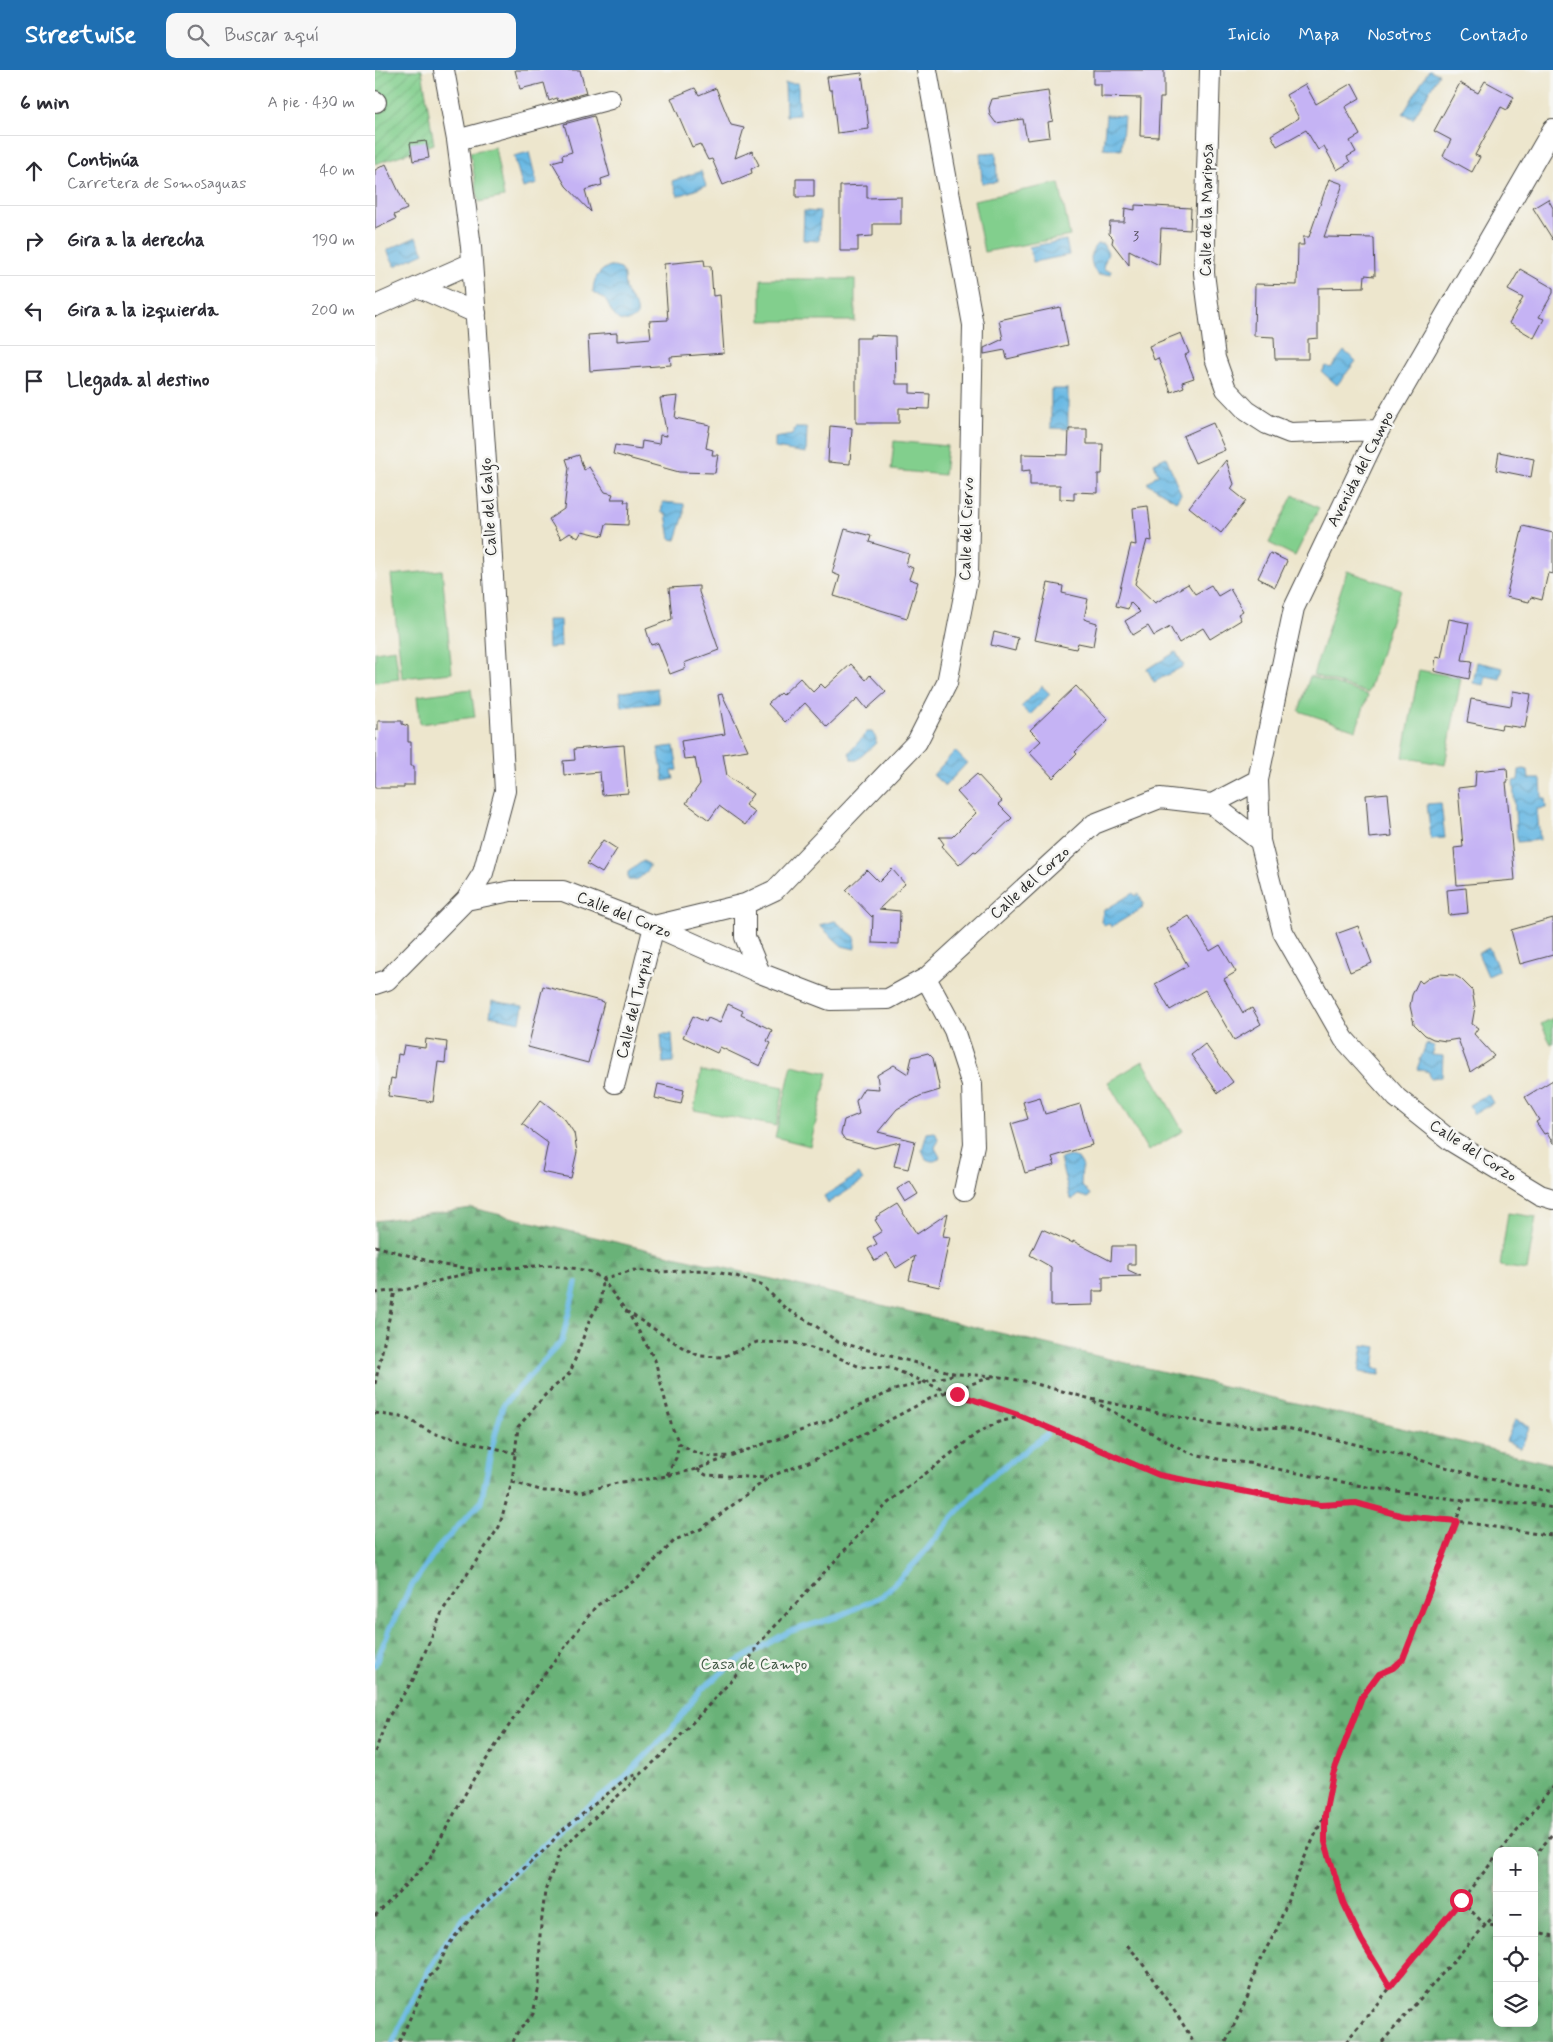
<!DOCTYPE html>
<html lang="es">
<head>
<meta charset="utf-8">
<style>
	body { margin:0; font-family:Mynerve,sans-serif; background:#f7f7f7; color:#2b2b33 }
	.controls { position:absolute; right:15px; bottom:15px; display:grid; overflow:hidden; border-radius:10px; box-shadow:0 2px 12px #0003 }
	.controls button { width:45px; height:45px; display:grid; place-items:center; padding:0; border:0; border-bottom:1px solid #e1e1e2; background:#fff; color:#2b2b33; font:25px sans-serif }
	.stop { position:absolute; width:15px; height:15px; margin:-11px; border:4px solid #e11d48; border-radius:50%; background:#fff }
	.stop.end { background:#e11d48; border-color:#fff; box-shadow:0 1px 5px #0008 }
	.list { margin:0; padding:0; list-style:none }
	h2 { display:flex; justify-content:space-between; align-items:center; height:65px; margin:0; padding:0 20px; font-size:21px }
	h2 small { font-size:16px; font-weight:400; color:#7c7c81 }
	.list li { display:grid; grid-template-columns:32px 1fr auto; gap:15px; align-items:center; box-sizing:border-box; height:70px; padding:0 20px; border-top:1px solid #e1e1e2 }
	.list b { display:block; font-size:19px; white-space:nowrap }
	.list p { margin:0; font-size:16px; white-space:nowrap; color:#7c7c81 }
	.list em { font-size:16px; font-style:normal; color:#7c7c81 }
	.icon { flex:none; width:28px; height:28px; fill:none; stroke:currentColor; stroke-width:2; stroke-linecap:round; stroke-linejoin:round }
	.map { position:relative; flex:none; width:1178px; height:1972px; overflow:hidden }
	header { display:flex; align-items:center; gap:30px; box-sizing:border-box; height:70px; padding:0 25px; background:#1f6fb2; color:#fff }
	header strong { font-size:24px }
	nav { display:flex; gap:28px; margin-inline-start:auto; font-size:18px }
	.search { width:350px; height:45px; background:#f7f7f7; display:flex; align-items:center; gap:12px; box-sizing:border-box; padding:0 18px; border-radius:10px; color:#7c7c81; font-size:19px }
	main { display:flex }
	aside { flex:1; background:#fff }
	.map>svg:first-child { display:block }
	.forest { fill:url(#forest-firs); stroke:#4a6e52; fill-rule:evenodd }
	.garden { fill:url(#garden-furrows); stroke:#567d5c }
	.pitch { fill:#82cf8d; stroke:#567d5c }
	.water { fill:url(#water-waves); stroke:#4a7288 }
	.lines { fill:none; stroke-linecap:round; stroke-linejoin:round }
	.stream { stroke:#6ab9e4; stroke-width:5.5 }
	.building { fill:#c5b3f4 }
	.minor-casing { stroke:#484743; stroke-width:22 }
	.path { stroke:#484743; stroke-width:3; stroke-dasharray:4 4; stroke-linecap:butt }
	.minor { stroke:#fff; stroke-width:20 }
	.route { stroke:#e11d48; stroke-width:6 }
	.labels { text-anchor:middle; dominant-baseline:central; stroke-width:5; stroke-linejoin:round; paint-order:stroke }
	.number-label { font-size:14px; fill:#524d5d }
	.street-label { font-size:16px; fill:#2b2b2b; stroke:#f6f6f2 }
	.park-label { font-size:16px; fill:#455c48; stroke:#f6f6f2 }
</style>
</head>
<body>
<header>
<strong>Streetwise</strong>
<div class="search"><svg class="icon" aria-label="search" viewBox="0 0 24 24"><circle cx="10" cy="10" r="6"/><path d="M15 15l6 6"/></svg>Buscar aquí</div>
<nav><a>Inicio</a><a>Mapa</a><a>Nosotros</a><a>Contacto</a></nav>
</header>
<main>
<aside>
<h2>6 min<small>A pie · 430 m</small></h2>
<ul class="list">
<li><svg class="icon" aria-label="ahead" viewBox="0 0 24 24"><path d="M12 20V5M6 11l6-6 6 6"/></svg><div><b>Continúa</b><p>Carretera de Somosaguas</p></div><em>40 m</em></li>
<li><svg class="icon" aria-label="right" viewBox="0 0 24 24"><path d="M7 20v-9h11M14 6l5 5-5 5"/></svg><div><b>Gira a la derecha</b></div><em>190 m</em></li>
<li><svg class="icon" aria-label="left" viewBox="0 0 24 24"><path d="M17 20v-9H6M10 6l-5 5 5 5"/></svg><div><b>Gira a la izquierda</b></div><em>200 m</em></li>
<li><svg class="icon" aria-label="arrive" viewBox="0 0 24 24"><path d="M6 21V4h12l-3 4 3 4H6"/></svg><div><b>Llegada al destino</b></div></li>
</ul>
</aside>
<div class="map">
<svg width="1178" height="1972" viewBox="0 0 1178 1972">
	<defs>
		<pattern id="forest-firs" width="22" height="20" patternUnits="userSpaceOnUse" patternTransform="scale(1.25)"><rect width="22" height="20" fill="#69b278"/><path d="M5 1l3.5 6h-7zM16 11l3.5 6h-7z" fill="#579163"/></pattern>
		<pattern id="garden-furrows" width="10" height="10" patternUnits="userSpaceOnUse" patternTransform="scale(1.25)"><rect width="10" height="10" fill="#82cf8d"/><path d="M-1 1l2-2M0 10L10 0M9 11l2-2" fill="none" stroke="#70b27a"/></pattern>
		<pattern id="water-waves" width="16" height="10" patternUnits="userSpaceOnUse" patternTransform="scale(1.25)"><rect width="16" height="10" fill="#6ab9e4"/><path d="M0 5q4-4 8 0t8 0" fill="none" stroke="#5797b9"/></pattern>
	</defs>
	<rect width="100%" height="100%" fill="#f6f6f2"/>
	<filter id="ink" filterUnits="userSpaceOnUse"><feTurbulence type="fractalNoise" baseFrequency=".02" numOctaves="2"/><feDisplacementMap in="SourceGraphic" scale="10" xChannelSelector="R" yChannelSelector="G"/><feConvolveMatrix kernelMatrix="1 2 1 2 8 2 1 2 1" color-interpolation-filters="sRGB"/></filter>
	<filter id="wash" filterUnits="userSpaceOnUse"><feTurbulence type="fractalNoise" baseFrequency=".0096" numOctaves="4" result="noise"/><feDisplacementMap in="SourceGraphic" scale="20" xChannelSelector="R" yChannelSelector="G"/><feGaussianBlur stdDeviation="1.12" result="paint"/><feColorMatrix in="noise" values="0 0 0 0 0 0 0 0 0 0 0 0 0 0 0 0 0 1.4 0 .05"/><feComposite in="paint" operator="in"/></filter>
	<g filter="url(#wash)">
		<rect width="100%" height="100%" fill="#ede6cd"/>
		<!-- forest -->
		<path class="forest" d="M97,1138L1178,1394V1972H0V1151ZM1122,1781H1159V1953H1122Z"/>
		<!-- garden -->
		<path class="garden" d="M0,0H47L59,74L0,94Z"/>
		<!-- pitch -->
		<path class="pitch" d="M120,77L129,127L104,132L95,82Z
			M684,113L695,166L609,182L599,130Z
			M386,209H480V251H386Z
			M519,371L572,376L569,405L516,400Z
			M918,425L944,438L920,486L894,473Z
			M67,500L77,603L27,608L16,505Z
			M972,501L1026,519L993,623L938,605Z
			M20,579L24,609L0,612V582Z
			M1044,600L1086,608L1070,695L1028,687Z
			M935,606L993,625L981,660L924,641Z
			M96,619L100,647L45,654L42,626Z
			M1178,948V973L1176,974L1166,954Z
			M768,991L808,1061L773,1081L733,1012Z
			M417,995L453,1003L435,1076L400,1067Z
			M326,1001L409,1017L401,1056L319,1040Z
			M1133,1143L1161,1147L1152,1200L1125,1196Z"/>
		<!-- water -->
		<path class="water" d="M1054,0L1064,4L1038,49L1028,44Z
			M410,13H423L424,45L411,46Z
			M731,45L749,46L746,80L728,78Z
			M154,82L162,114L148,118L139,86Z
			M621,82L622,112L607,113L605,83Z
			M326,101L331,116L303,126L297,111Z
			M429,141L445,142L444,171L428,170Z
			M41,167L49,183L20,196L12,180Z
			M691,170L694,185L658,192L654,177Z
			M722,174H728L733,183L728,197L730,200L736,201V204L723,205C715,196 713,183 722,174Z
			M235,196L246,199C251,206 248,213 251,221C254,230 272,243 256,250C252,252 248,251 244,250C237,245 235,238 231,231C228,227 222,225 218,222C218,210 223,201 235,196Z
			M969,281L981,291L962,315L947,302L951,296L956,298Z
			M676,319H693V359L676,358Z
			M420,358H432L431,383L400,378V368L417,365Z
			M791,387L806,424L801,431L772,413L783,404L779,393Z
			M288,432L309,434V445L301,470L295,469L291,444L286,442Z
			M172,550H185L186,577L173,578Z
			M801,582L809,596L779,612L772,599Z
			M1102,592L1128,598L1125,609L1111,606L1109,615L1098,613Z
			M667,616L675,624L655,645L646,637Z
			M282,618L284,633L247,637L245,622Z
			M492,662H497L501,668V673L482,690H477L474,683Z
			M299,676L303,700L297,701L299,709L289,711L283,678Z
			M580,681L592,693L570,716L558,705Z
			M1149,699L1153,700L1154,709H1166L1167,727L1170,728L1171,738L1162,739L1165,770L1142,772L1138,711L1143,710L1144,700Z
			M1066,733L1070,768L1056,769L1052,734Z
			M268,791L274,794V797C269,805 263,812 253,810V802Z
			M758,823L760,826L764,824L769,834L766,836L768,838L736,857L735,854L730,855L726,852L728,841Z
			M460,851L480,867V879L467,876L444,855Z
			M1114,878L1124,901L1113,906L1103,883Z
			M117,931L148,936L145,952L115,946Z
			M286,964H297L299,992L288,993Z
			M1051,974L1060,976L1057,985L1068,986L1067,1007L1055,1008L1054,1002L1042,999Z
			M1113,1024L1118,1033L1099,1044L1094,1035Z
			M560,1062L563,1069L560,1078L565,1087C561,1092 557,1092 551,1089L547,1080L552,1063Z
			M695,1086L703,1088L707,1094L706,1115L715,1124L713,1128L703,1125L697,1130L695,1128L685,1089Z
			M484,1104L488,1111L453,1133L449,1126Z
			M988,1275L1002,1277L999,1298L1006,1299L1005,1305L984,1302Z
			M1140,1350L1155,1356L1146,1378L1131,1371Z"/>
		<g class="lines">
			<!-- stream -->
			<path class="stream" d="M0,1595L14,1560L34,1520L62,1479L106,1432L117,1377L128,1335L187,1271L201,1213
				M18,1972L47,1912L67,1877L89,1848L191,1754L244,1713L294,1662L326,1620L356,1595L413,1562L462,1547L507,1526L542,1491L578,1447L614,1408L671,1365"/>
		</g>
		<g id="blocks">
			<!-- building -->
			<path class="building" d="M140,0H205L211,23L183,31L182,28L174,31L169,13L145,19Z
				M718,0H789V28H785L783,67L765,66L766,28L726,27V14H718Z
				M487,3L494,59L462,63L457,20H454L452,7Z
				M1110,11L1139,27L1132,40L1126,37L1100,85L1105,87L1097,102L1068,86L1076,70L1059,61L1085,13L1103,23Z
				M977,13L985,28L970,37L985,65L975,71L981,82L972,87L975,92L962,100L949,76L943,80L931,60L902,76L896,65L924,48L911,25L930,14L941,34Z
				M320,18L324,25L341,18L356,55L369,58L360,88L377,81L384,95L376,99L377,103L348,115L337,89L333,90L325,74L317,77L296,28Z
				M673,21L678,51L673,52L675,67L652,70L648,49L621,53L615,45L614,38L617,29Z
				M219,46L235,106L226,109L227,115L210,120L216,142L191,116L177,92L188,89L187,85L197,82L189,54Z
				M51,71L54,88L38,91L35,73Z
				M11,94L32,139L19,145L21,149L0,159V100Z
				M421,109H439V127H421Z
				M954,109L968,114L949,167L999,168L1000,206L990,205L989,217L943,218V268L933,269V289H900L899,267L879,266L880,214L922,215L923,175H929L928,167H934Z
				M492,115V128L526,127V154H498V166L483,167V181H465V116Z
				M1173,129L1178,138V170L1158,138Z
				M760,135L816,138L815,160L786,158L784,195L754,180V195L737,173L738,168L734,164L735,152H749L750,138L760,140Z
				M329,190L330,196H336L338,226L345,225L349,283L295,287L296,295L215,301L213,265L242,263V271L276,268L274,251L293,250L289,194Z
				M1145,199L1178,218V223L1164,247L1169,249L1159,268L1134,253L1148,228L1133,220Z
				M685,237L693,275L632,289L630,280L609,284V278L628,269L624,250Z
				M806,263L814,283L810,285L819,308L807,312L809,317L796,322L783,288L779,290L774,276Z
				M495,265L520,266L521,314H535V323L555,324L554,339L524,338V353H481V268H495Z
				M303,326L300,348L335,355L331,378L338,380L337,385H343L340,403L304,402L238,384L240,375L266,379L267,371L284,374L285,365L292,366L285,328Z
				M838,353L850,380L820,393L808,366Z
				M455,356L477,358L475,394L453,392Z
				M694,359H712V374H728L727,404H723V423L699,422V430L685,429V415H655V400L647,401V384L693,385Z
				M1124,382L1159,389L1156,407L1121,400Z
				M204,385L209,400L214,397L230,422L238,424L236,429H250L249,432H254L253,455L231,454L228,466L207,461L203,468L195,463L186,469L174,449L189,439L194,398L191,389Z
				M851,390L859,414L856,419L871,431L846,463L814,437Z
				M773,436L777,471L772,470L760,514L780,533L813,514L820,524L836,515L843,526L855,519L868,541L863,544L866,550L835,569L828,558L804,573L795,557L779,566L773,556L758,565L750,551L765,542L755,532L753,539L741,536L756,474L761,475L758,438Z
				M1148,456L1178,463V504L1173,503L1167,530L1156,527L1154,532L1131,527Z
				M470,459L496,466L494,472L534,484L531,495L538,498L534,509L543,512L532,548L459,526L465,506L457,503Z
				M895,483L912,491L900,517L883,508Z
				M673,513L688,516L687,523L713,529L709,549L722,553L718,576L703,573L701,579L660,570Z
				M324,516V522L344,580L309,593L311,598L295,604L283,573L276,575L271,559L297,549L294,518Z
				M1074,549L1094,553L1087,590L1097,591L1094,609L1059,601L1061,587L1066,588Z
				M619,562L643,568L640,581L616,575Z
				M476,594L491,610L495,605L511,622L492,639L483,628L452,657L430,633L410,652L393,634L405,623L407,625L425,608L438,622L446,614L450,618Z
				M701,616L733,650L700,682L702,684L678,708L654,682L666,671L655,660Z
				M1138,621L1156,624L1150,658L1127,655L1126,659L1092,652L1096,629L1136,636Z
				M347,624L373,680L348,684L352,706L378,724L370,735L380,742L370,755L344,736L334,750L311,733L325,714L320,688L309,689L306,671L350,664L343,625Z
				M3,651H27V654L33,656V672H36V696H39V715H29V718H0V660H3Z
				M249,675L253,723L227,725L225,702L189,705L188,691L200,690L199,679Z
				M1132,698L1133,712H1131L1140,810L1082,815L1079,778L1088,777L1083,718L1100,716L1101,701Z
				M602,704L627,731L623,734L637,748L601,782L599,781L584,795L567,776L569,774L564,767H577L601,743L582,722Z
				M1013,723L1017,766L994,768L991,725Z
				M228,770L242,779L227,803L212,794Z
				M517,799L530,814L504,839L525,841L524,874L497,873L498,845L497,847L471,820L492,800L504,812Z
				M1091,818L1093,843L1074,845L1072,820Z
				M814,846L835,881L845,875L861,902L849,909L868,943L877,938L886,954L859,970L830,920L795,940L780,914L813,896L792,859Z
				M1178,848V885L1145,894L1136,860Z
				M983,856L997,893L975,902L961,864Z
				M1064,904L1079,905L1086,909L1097,920L1100,937L1097,954L1103,958L1099,964L1119,986L1095,1002L1083,969L1071,971L1058,969L1050,965L1039,954L1035,936L1037,925L1044,910L1047,913L1055,907Z
				M168,916L229,932L213,993L153,977Z
				M353,934L368,941L366,945L397,960L392,971L396,973L385,996L345,977L342,983L308,967L318,946L331,952L333,948L345,953Z
				M51,969L72,972L70,993L63,992L58,1032L13,1026L16,1008L20,1009L23,984L27,985L29,975L50,978Z
				M830,974L858,1012L843,1023L816,985Z
				M553,983L558,988L565,1020L545,1026L522,1039L503,1062L540,1071L533,1099L519,1096L525,1072L499,1078L470,1070L466,1064L469,1050L484,1044L481,1031L489,1018L504,1019L502,1005L519,995L533,1004L537,987Z
				M1178,1010V1074L1172,1063L1169,1064L1161,1052L1164,1050L1150,1027Z
				M283,1014L309,1020L306,1034L280,1028Z
				M665,1027L670,1044L705,1034L717,1075L677,1087L680,1095L650,1103L636,1054L653,1049L648,1032Z
				M166,1030L189,1048L199,1063L202,1082L196,1108L167,1102L173,1073L147,1054Z
				M535,1111L543,1124L530,1132L522,1119Z
				M522,1134L542,1164L573,1143L568,1166L575,1167L564,1217L534,1210L540,1186L521,1198L512,1183L500,1191L493,1179L502,1174L498,1167L507,1161L500,1150L502,1149L501,1147Z
				M667,1159L698,1173V1171L736,1191L737,1176H760V1194H753V1200L766,1206L728,1207V1221H718V1235L676,1236V1197L655,1185Z"/>
		</g>
	</g>
	<g filter="url(#ink)">
		<use href="#blocks" fill-opacity="0" stroke="#484743" stroke-width="1"/>
		<g class="lines">
			<!-- minor casing -->
			<g class="minor-casing">
				<path id="minor" d="M69,0L82,70L96,177L114,435L130,721L108,803L91,830
					M835,0L829,203L840,288L851,319L872,341L892,354L915,363L1004,360
					M0,31L1,32
					M82,70L235,29
					M43,217L101,243
					M0,236L97,193
					M837,734L883,710
					M885,771L883,710L919,538L1004,360L1178,59
					M370,834V867L385,903
					M551,908L579,960L597,1015L599,1075L589,1121
					M0,914L12,910L91,830L136,821H188L279,856L385,903L455,930L513,929L551,908L719,754L785,728L837,734L885,771L908,862L969,969L1022,1028L1076,1071L1165,1125L1178,1129
					M240,1013L279,856L370,834L400,820L542,672L572,613L593,505L598,255L552,0"/>
			</g>
			<!-- path -->
			<path class="path" d="M0,1176L68,1195L105,1200L175,1195L204,1199L216,1202L227,1209L255,1246L280,1290L297,1357L304,1373L319,1382L337,1387L355,1386L450,1352L519,1320L581,1304
				M227,1209L259,1200L284,1202L329,1200L361,1206L388,1216L411,1239L438,1254L463,1272L534,1291L582,1304L620,1306L654,1312L716,1329L837,1354L912,1358L1034,1387L1110,1408L1178,1422
				M0,1223L33,1219L104,1200
				M251,1241L310,1279L325,1286L348,1287L382,1272L420,1273L453,1283L485,1297L516,1298L573,1322L645,1346L784,1405L812,1411L946,1435L981,1433L1028,1446L1082,1451L1163,1464L1178,1465
				M0,1314L20,1221
				M718,1331L814,1383L848,1390L873,1393L992,1417L1078,1429L1158,1434L1178,1438
				M0,1343L31,1348L57,1363L140,1383
				M322,1399L331,1405L393,1408
				M292,1405L301,1388L304,1373
				M137,1412L169,1421L207,1422L246,1412L282,1408L322,1399L351,1388
				M0,1682L12,1649L38,1610L68,1540L124,1457L137,1412L143,1357L171,1324L195,1303L215,1249L226,1231L227,1209
				M1126,1781L1178,1716
				M1159,1787L1178,1763
				M1086,1830L1110,1855L1122,1856
				M0,1846L52,1793L99,1708L157,1621L221,1536L262,1509L300,1470L326,1459L396,1406L439,1390L560,1326L617,1307
				M1159,1861L1178,1866
				M752,1875C765,1889 772,1900 782,1916C795,1935 808,1952 818,1972
				M1015,1917L987,1871L968,1832L950,1773V1745L958,1704L987,1627L1004,1604L1018,1598L1028,1589L1089,1430
				M24,1972L54,1907L63,1898L72,1877L81,1865L111,1832L173,1777L183,1764L253,1707L265,1704
				M138,1972L142,1963L158,1944L164,1916L165,1865L170,1821L186,1779L294,1678L367,1599L380,1581V1578L513,1433L601,1364L624,1352L644,1347
				M851,1972L873,1926L882,1895L901,1861L928,1791L948,1748
				M971,1972L1122,1786
				M1007,1972L1122,1842"/>
			<!-- minor -->
			<use href="#minor" class="minor"/>
		</g>
	</g>
	<g class="lines" filter="url(#ink)">
		<!-- route -->
		<path class="route" d="M582,1324L646,1346L784,1405L913,1430L946,1435L981,1433L1028,1446L1082,1451L1028,1589L1018,1598L1004,1604L987,1627L958,1704L950,1745V1772L968,1832L987,1871L1015,1917L1086,1830"/>
	</g>
	<g class="labels">
		<!-- number labels -->
		<g class="number-label">
			<text x="761" y="166">3</text>
		</g>
		<!-- street labels -->
		<g class="street-label">
			<text transform="translate(832 140) rotate(-89)">Calle de la Mariposa</text>
			<text transform="translate(986 399) rotate(-63)">Avenida del Campo</text>
			<text transform="translate(114 437) rotate(-93)">Calle del Galgo</text>
			<text transform="translate(592 459) rotate(-88)">Calle del Ciervo</text>
			<text transform="translate(655 813) rotate(-42)">Calle del Corzo</text>
			<text transform="translate(249 845) rotate(22)">Calle del Corzo</text>
			<text transform="translate(260 935) rotate(-76)">Calle del Turpial</text>
			<text transform="translate(1098 1081) rotate(33)">Calle del Corzo</text>
		</g>
		<!-- park labels -->
		<g class="park-label">
			<text x="379" y="1594">Casa de Campo</text>
		</g>
	</g>
</svg>
<div class="controls">
<button>+</button>
<button>−</button>
<button><svg class="icon" aria-label="locate" viewBox="0 0 24 24"><circle cx="12" cy="12" r="6"/><path d="M12 2v4M12 18v4M2 12h4M18 12h4"/></svg></button>
<button><svg class="icon" aria-label="layers" viewBox="0 0 24 24"><path d="M12 4l9 5-9 5-9-5zM3 14l9 5 9-5"/></svg></button>
</div>
<div class="stop" style="left:1086px;top:1830px"></div>
<div class="stop end" style="left:582px;top:1324px"></div>
</div>
</main>
</body>
</html>
